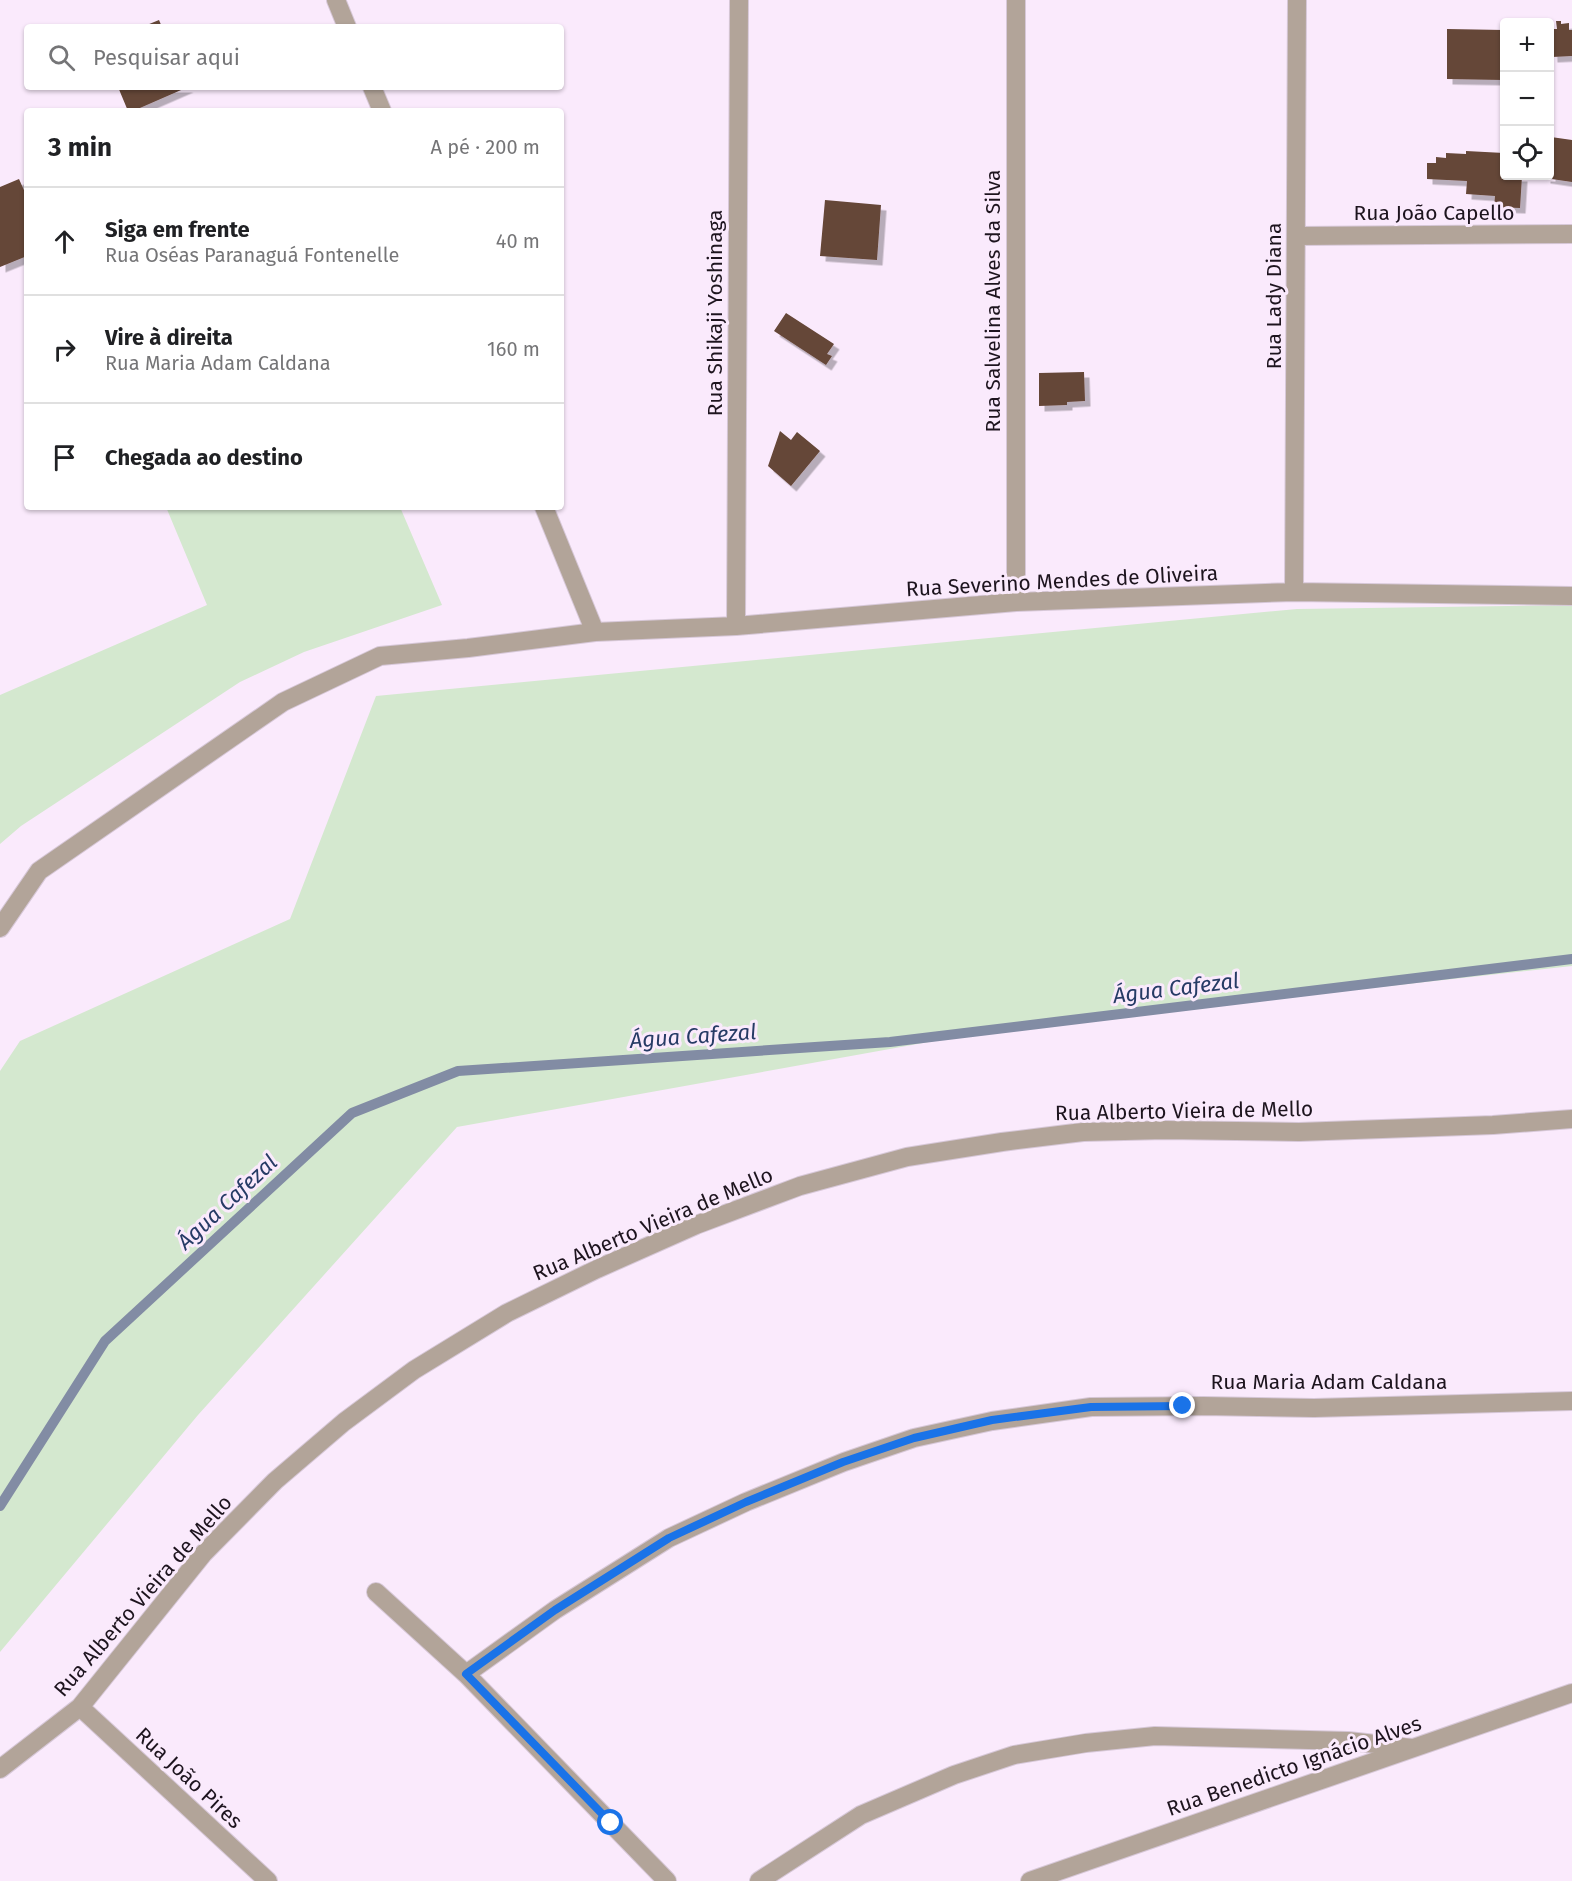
<!DOCTYPE html>
<html lang="pt">
<head>
<meta charset="utf-8">
<style>
	body { margin:0; font-family:"Fira Sans",sans-serif; background:#f2f2f2; color:#202124 }
	.controls { position:absolute; right:18px; top:18px; display:grid; overflow:hidden; border-radius:6px; box-shadow:0 2px 4px #0004 }
	.controls button { width:54px; height:54px; display:grid; place-items:center; padding:0; border:0; border-bottom:2px solid #e0e0e0; background:#fff; color:#202124; font:30px sans-serif }
	.stop { position:absolute; width:18px; height:18px; margin:-14px; border:4px solid #1a73e8; border-radius:50%; background:#fff }
	.stop.end { background:#1a73e8; border-color:#fff; box-shadow:0 2px 6px #0008 }
	.list { margin:0; padding:0; list-style:none }
	h2 { display:flex; justify-content:space-between; align-items:center; height:78px; margin:0; padding:0 24px; font-size:26px }
	h2 small { font-size:20px; font-weight:400; color:#757577 }
	.list li { display:grid; grid-template-columns:39px 1fr auto; gap:18px; align-items:center; box-sizing:border-box; height:108px; padding:0 24px; border-top:2px solid #e0e0e0 }
	.list b { display:block; font-size:22px; white-space:nowrap }
	.list p { margin:0; font-size:20px; white-space:nowrap; color:#757577 }
	.list em { font-size:20px; font-style:normal; color:#757577 }
	.icon { flex:none; width:33px; height:33px; fill:none; stroke:currentColor; stroke-width:2; stroke-linecap:round; stroke-linejoin:round }
	.map { position:relative; flex:none; width:1572px; height:1881px; overflow:hidden }
	.search { position:absolute; background:#fff; box-shadow:0 2px 4px #0004; left:24px; top:24px; width:540px; height:66px; display:flex; align-items:center; gap:15px; box-sizing:border-box; padding:0 21px; border-radius:6px; color:#757577; font-size:22px }
	.panel { position:absolute; background:#fff; box-shadow:0 2px 4px #0004; left:24px; top:108px; width:540px; height:402px; border-radius:6px }
	.map>svg:first-child { display:block }
	.green { fill:#d4e8cf }
	.lines { fill:none; stroke-linecap:round; stroke-linejoin:round }
	.stream { stroke:#828ca4; stroke-width:10 }
	.building { fill:#654637; filter:url(#shadow) }
	.street-casing { stroke:#d7c8d8; stroke-width:20 }
	.street { stroke:#b2a499; stroke-width:18 }
	.route { stroke:#1a73e8; stroke-width:8 }
	.labels { text-anchor:middle; dominant-baseline:central; stroke-width:6; stroke-linejoin:round; paint-order:stroke }
	.street-label { font-size:21px; fill:#1d141e; stroke:#faeafc }
	.water-label { font-size:22px; font-style:italic; fill:#263b65; stroke:#faeafc }
</style>
</head>
<body>
<div class="map">
<svg width="1572" height="1881" viewBox="0 0 1572 1881">
	<defs>
		<filter id="shadow"><feDropShadow dx="5.5" dy="5.5" stdDeviation="0" flood-color="#0004"/></filter>
	</defs>
	<rect width="100%" height="100%" fill="#faeafc"/>
	<!-- green -->
	<path class="green" d="M166,507H400L442,605L304,652L240,682L21,826L0,844V695L207,605Z
		M1572,605V966L1012,1027L457,1127L198,1415L0,1652V1071L20,1041L290,919L376,696L1297,609Z"/>
	<g class="lines">
		<!-- stream -->
		<path class="stream" d="M0,1506L105,1341L352,1113L458,1071L890,1042L1572,959"/>
	</g>
	<!-- building -->
	<path class="building" d="M159,20L162,27H142Z
		M1556,21H1561V24L1569,23V30H1572V56L1552,57L1550,29H1557Z
		M1447,29L1504,30L1503,80L1447,79Z
		M118,87H188L133,111H128Z
		M1551,137L1572,140V182L1545,178V176H1550Z
		M1466,151L1504,153V176H1522L1520,208L1494,207L1495,196L1466,194L1467,181L1427,179V163H1436V157L1446,158V153L1466,154Z
		M19,179L27,197V256L0,267V187Z
		M825,200L881,205L877,260L820,256Z
		M786,313L834,344L827,354L832,356L826,365L774,331Z
		M1084,372L1085,401L1067,402V405L1039,406V373Z
		M780,431L791,440L797,432L820,451L791,486L768,466Z"/>
	<g class="lines">
		<!-- street casing -->
		<g class="street-casing">
			<path id="street" d="M336,0L347,27
				M372,87L382,111
				M1297,236L1572,234
				M544,507L595,632
				M1294,592L1297,0
				M1016,602V0
				M736,626L739,0
				M0,928L39,871L283,702L380,656L468,648L595,632L736,626L1016,602L1294,592L1572,596
				M376,1592L466,1674L667,1881
				M466,1674L555,1610L669,1538L746,1502L844,1462L914,1438L992,1421L1091,1407L1203,1406L1314,1408L1572,1401
				M80,1707L268,1881
				M0,1769L80,1707L203,1554L275,1481L344,1422L414,1370L507,1313L597,1269L696,1225L800,1186L907,1157L1002,1142L1083,1132L1165,1130L1299,1132L1493,1125L1572,1119
				M759,1881L861,1815L954,1775L1014,1755L1086,1743L1155,1736L1348,1741L1412,1748
				M1030,1881L1572,1693"/>
		</g>
		<!-- street -->
		<use href="#street" class="street"/>
	</g>
	<g class="lines">
		<!-- route -->
		<path class="route" d="M611,1823L466,1674L555,1610L669,1538L746,1502L843,1462L914,1438L992,1420L1091,1407L1183,1406"/>
	</g>
	<g class="labels">
		<!-- street labels -->
		<g class="street-label">
			<text x="1434" y="213">Rua João Capello</text>
			<text transform="translate(1274 296) rotate(-90)">Rua Lady Diana</text>
			<text transform="translate(993 301) rotate(-90)">Rua Salvelina Alves da Silva</text>
			<text transform="translate(715 313) rotate(-90)">Rua Shikaji Yoshinaga</text>
			<text transform="translate(1062 581) rotate(-3)">Rua Severino Mendes de Oliveira</text>
			<text transform="translate(1184 1111) rotate(-1)">Rua Alberto Vieira de Mello</text>
			<text transform="translate(653 1224) rotate(-23)">Rua Alberto Vieira de Mello</text>
			<text x="1329" y="1382">Rua Maria Adam Caldana</text>
			<text transform="translate(143 1596) rotate(-49)">Rua Alberto Vieira de Mello</text>
			<text transform="translate(1294 1766) rotate(-19)">Rua Benedicto Ignácio Alves</text>
			<text transform="translate(189 1778) rotate(43)">Rua João Pires</text>
		</g>
		<!-- water labels -->
		<g class="water-label">
			<text transform="translate(1176 988) rotate(-7)">Água Cafezal</text>
			<text transform="translate(693 1036) rotate(-4)">Água Cafezal</text>
			<text transform="translate(227 1202) rotate(-43)">Água Cafezal</text>
		</g>
	</g>
</svg>
<div class="controls">
<button>+</button>
<button>−</button>
<button><svg class="icon" aria-label="locate" viewBox="0 0 24 24"><circle cx="12" cy="12" r="6"/><path d="M12 2v4M12 18v4M2 12h4M18 12h4"/></svg></button>
</div>
<div class="stop" style="left:611px;top:1823px"></div>
<div class="stop end" style="left:1183px;top:1406px"></div>
<div class="search"><svg class="icon" aria-label="search" viewBox="0 0 24 24"><circle cx="10" cy="10" r="6"/><path d="M15 15l6 6"/></svg>Pesquisar aqui</div>
<section class="panel">
<h2>3 min<small>A pé · 200 m</small></h2>
<ul class="list">
<li><svg class="icon" aria-label="ahead" viewBox="0 0 24 24"><path d="M12 20V5M6 11l6-6 6 6"/></svg><div><b>Siga em frente</b><p>Rua Oséas Paranaguá Fontenelle</p></div><em>40 m</em></li>
<li><svg class="icon" aria-label="right" viewBox="0 0 24 24"><path d="M7 20v-9h11M14 6l5 5-5 5"/></svg><div><b>Vire à direita</b><p>Rua Maria Adam Caldana</p></div><em>160 m</em></li>
<li><svg class="icon" aria-label="arrive" viewBox="0 0 24 24"><path d="M6 21V4h12l-3 4 3 4H6"/></svg><div><b>Chegada ao destino</b></div></li>
</ul>
</section>
</div>
</body>
</html>
